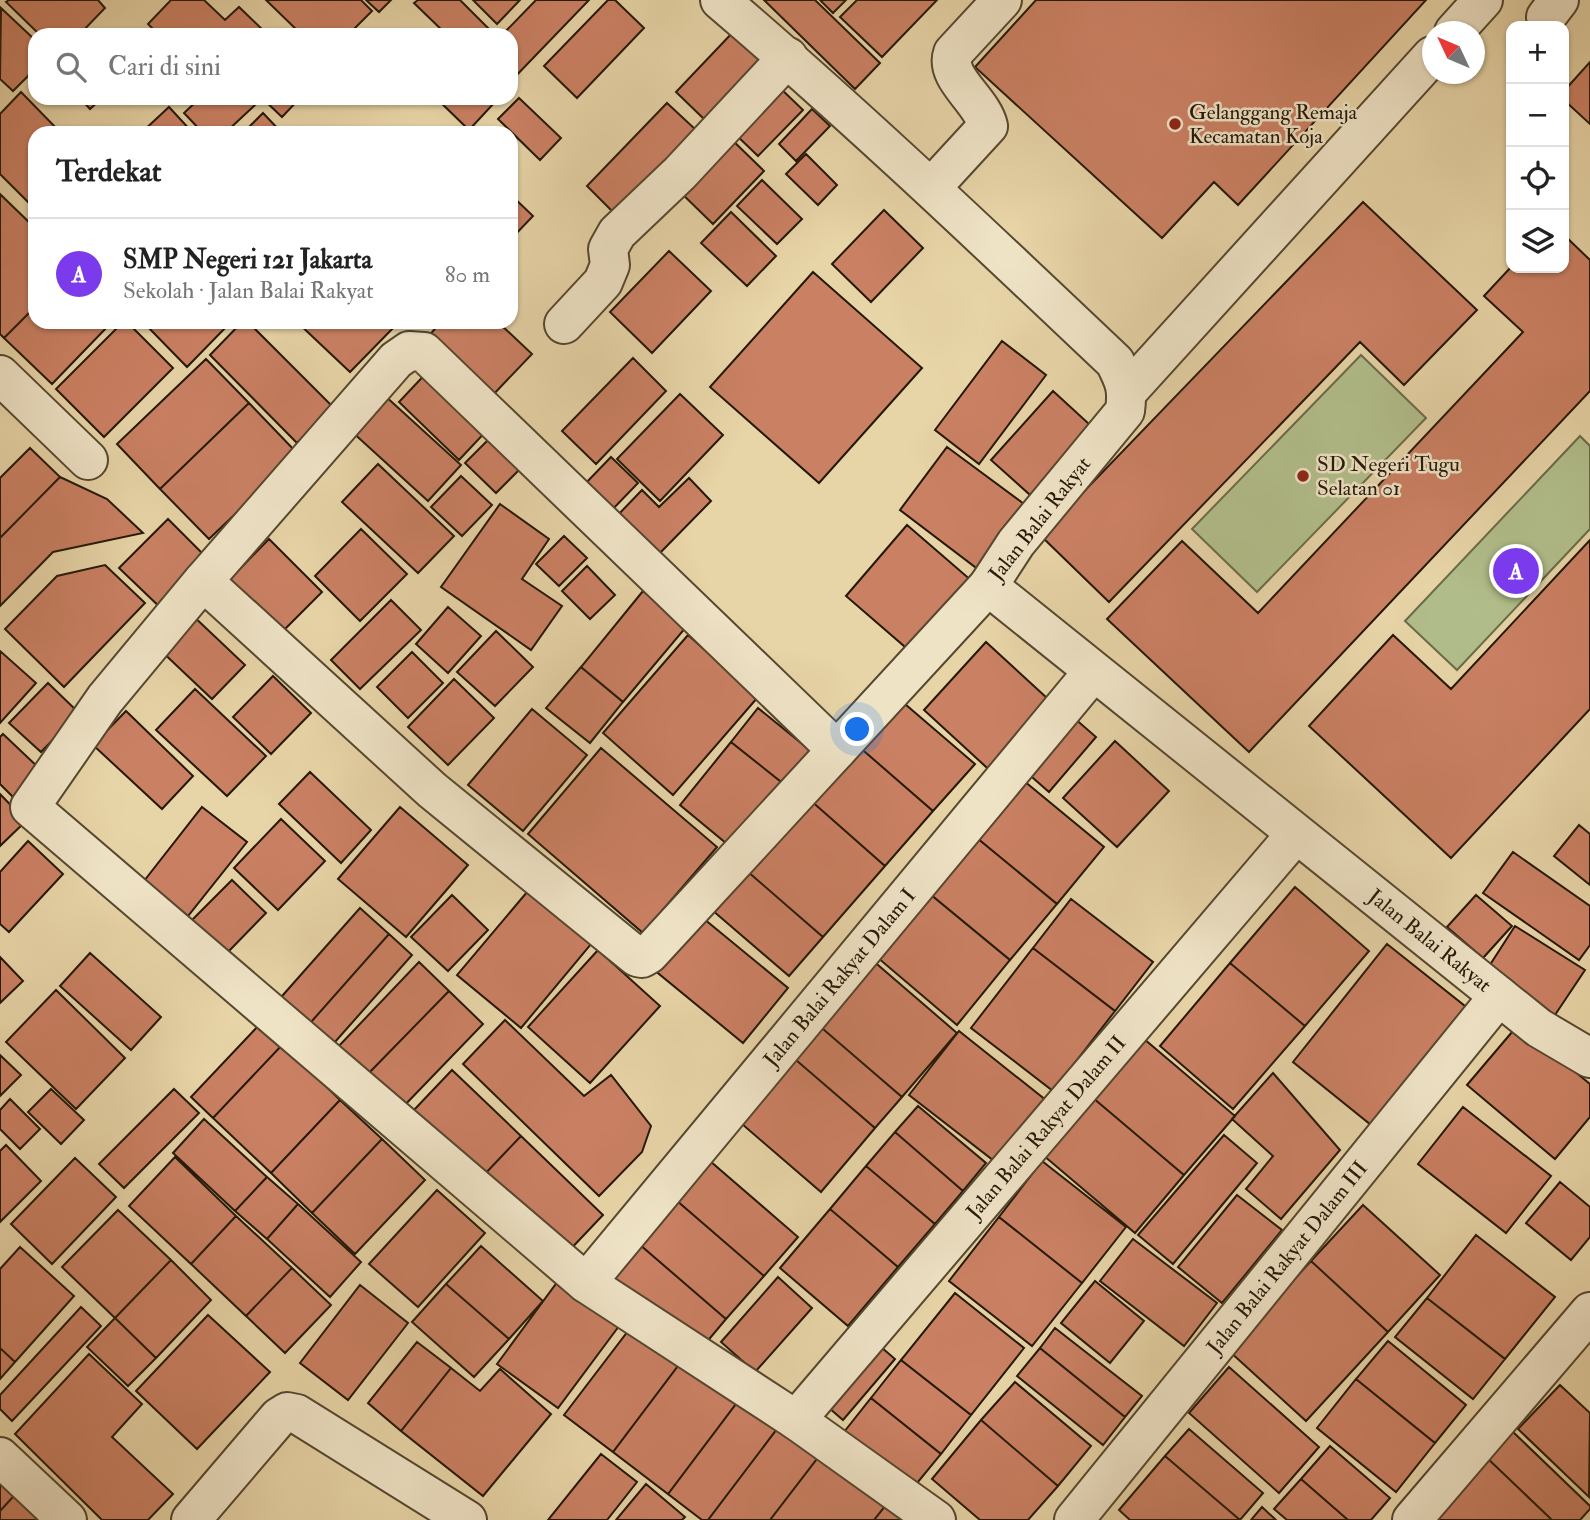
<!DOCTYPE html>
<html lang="id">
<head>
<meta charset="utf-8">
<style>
	body { margin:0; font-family:"IM FELL Double Pica",serif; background:#f6f6f6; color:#222 }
	.controls { position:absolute; right:21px; top:21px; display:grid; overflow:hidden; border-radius:14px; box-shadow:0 2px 5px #0004 }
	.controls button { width:63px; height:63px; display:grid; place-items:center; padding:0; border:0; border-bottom:2px solid #e0e0e0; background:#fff; color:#222; font:35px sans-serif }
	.compass { position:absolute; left:1422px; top:21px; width:63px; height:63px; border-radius:50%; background:#fff; box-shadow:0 2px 5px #0004; rotate:314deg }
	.you { position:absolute; left:858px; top:730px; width:24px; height:24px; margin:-18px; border:5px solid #fff; border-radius:50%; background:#1a73e8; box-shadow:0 0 0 10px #1a73e833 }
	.badge { display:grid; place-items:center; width:46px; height:46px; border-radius:50%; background:#7c3aed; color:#fff; font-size:23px; font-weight:700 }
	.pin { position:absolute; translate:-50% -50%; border:4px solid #fff; box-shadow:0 2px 7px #0006 }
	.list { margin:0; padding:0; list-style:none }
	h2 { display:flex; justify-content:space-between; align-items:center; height:91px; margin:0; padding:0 28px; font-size:30px }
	h2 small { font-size:23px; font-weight:400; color:#767676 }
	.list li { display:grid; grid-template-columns:46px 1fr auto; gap:21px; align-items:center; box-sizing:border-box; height:112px; padding:0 28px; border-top:2px solid #e0e0e0 }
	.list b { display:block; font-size:26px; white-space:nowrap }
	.list p { margin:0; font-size:23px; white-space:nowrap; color:#767676 }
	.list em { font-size:23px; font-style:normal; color:#767676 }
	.icon { flex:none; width:38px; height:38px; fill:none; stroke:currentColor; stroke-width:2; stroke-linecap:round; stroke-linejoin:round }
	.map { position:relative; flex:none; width:1590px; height:1520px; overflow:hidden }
	.search { position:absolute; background:#fff; box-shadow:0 2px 5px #0004; left:28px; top:28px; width:490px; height:77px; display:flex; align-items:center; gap:18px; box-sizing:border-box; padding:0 24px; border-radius:21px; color:#767676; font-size:26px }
	.panel { position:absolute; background:#fff; box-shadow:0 2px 5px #0004; left:28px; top:126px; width:490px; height:203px; border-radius:21px }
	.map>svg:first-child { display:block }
	.green { fill:#b1be8b; stroke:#6a6b4a; stroke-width:2 }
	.building { fill:#ca8063; stroke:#241808; stroke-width:2 }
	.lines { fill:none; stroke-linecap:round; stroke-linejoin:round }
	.minor-casing { stroke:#554730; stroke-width:42 }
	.minor { stroke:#efe3c6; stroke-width:38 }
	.poi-dot { fill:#8f2418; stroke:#efe3c6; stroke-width:2.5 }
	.labels { text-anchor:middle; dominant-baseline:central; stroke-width:5; stroke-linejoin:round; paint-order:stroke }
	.poi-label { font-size:21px; fill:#241808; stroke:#efe3c6; text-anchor:start }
	.street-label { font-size:21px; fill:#241808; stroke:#efe3c6 }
</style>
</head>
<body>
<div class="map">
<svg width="1590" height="1520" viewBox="0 0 1590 1520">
	<rect width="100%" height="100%" fill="#e7d4a7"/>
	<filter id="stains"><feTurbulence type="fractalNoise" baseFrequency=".00286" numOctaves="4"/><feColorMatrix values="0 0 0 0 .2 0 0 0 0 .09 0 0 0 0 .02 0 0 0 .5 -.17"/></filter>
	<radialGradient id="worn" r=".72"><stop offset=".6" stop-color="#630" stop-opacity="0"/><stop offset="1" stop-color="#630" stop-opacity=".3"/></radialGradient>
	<!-- green -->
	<path class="green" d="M1361,355L1426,418L1257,592L1192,529Z
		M1580,436L1590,446V529L1457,670L1405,621Z"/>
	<!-- building -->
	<path class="building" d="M9,0H98L105,8L79,35H40L6,2Z
		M171,0H204L225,20L239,7L268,35H159L148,24Z
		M266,0H361L372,11L348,35H302Z
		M366,0H391L379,12Z
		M418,0H460L489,29L483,35H447L414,3Z
		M473,0H520L497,24Z
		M536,0H589L511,81V35H502Z
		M608,0H615L644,28L577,98L544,66Z
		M764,0H815L880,63L855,89Z
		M820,0H846L833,13Z
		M857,0H937L882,57L840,17Z
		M1036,0H1426L1238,205L1214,182L1162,238L975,67Z
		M1,8L35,40V69L13,91L0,79Z
		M735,30L764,58L705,120L676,92Z
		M1590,62V124L1564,100V91Z
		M778,86L803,110L758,156L733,132Z
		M21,92L61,133H35V209L0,174V114Z
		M80,98H102L90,109Z
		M200,98H248L255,105L225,133H203L184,113Z
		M262,98H300L282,117Z
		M436,98H491L495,102L469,130Z
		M519,98L561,138L540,160L498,119Z
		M667,103L696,130L615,214L587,186Z
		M169,107L193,133H141Z
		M812,109L830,126L796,161L779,144Z
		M263,113L282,133H243Z
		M726,134L764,171L713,224L675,187Z
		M806,154L837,185L818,205L786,174Z
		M762,180L802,219L777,244L737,206Z
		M0,194L35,228V307L4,338L0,334Z
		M511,195L533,216L511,239Z
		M1363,202L1477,310L1404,385L1360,342L1109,602L1041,536Z
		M884,210L923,248L871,302L832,264Z
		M731,212L776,256L747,286L701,243Z
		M1564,235L1590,260V391L1249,752L1107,619L1182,541L1258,613L1523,332L1484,296L1511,267L1564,268Z
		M669,251L711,291L652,353L610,312Z
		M813,272L922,368L819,483L710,387Z
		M35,307V322H112L52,384L4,338Z
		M123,322H127L173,368L104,437L56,389Z
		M143,322H231L187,367Z
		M242,322H248L333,407L297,443L210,355Z
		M297,322H399L350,372Z
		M441,322H498L532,354L490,398L426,339Z
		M1002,341L1046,375L979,464L935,430Z
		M633,358L666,391L596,464L562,431Z
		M206,359L249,403L160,489L117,444Z
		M431,368L491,426L459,460L399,402Z
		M1053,391L1101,435L1039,503L991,460Z
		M383,394L461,465L428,501L350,430Z
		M680,394L723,435L660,501L617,459Z
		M249,403L298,454L209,539L160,489Z
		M493,435L524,465L496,493L465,463Z
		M947,447L1028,507L979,570L900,510Z
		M30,448L60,477L0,538V478Z
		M611,457L638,483L610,512L583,486Z
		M378,464L454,536L418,573L342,502Z
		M461,476L492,505L462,536L431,507Z
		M60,477L107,499L143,533L53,552L0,606V538Z
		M689,478L711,501L656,557L616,517L642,490L659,507Z
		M500,504L549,539L522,579L562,606L531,650L441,587Z
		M168,519L212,563L165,612L119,568Z
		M907,525L980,588L919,659L846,596Z
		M361,529L407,574L360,621L315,576Z
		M564,536L587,558L559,586L536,564Z
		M269,539L322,592L277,637L224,585Z
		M1590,540V709L1451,858L1309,726L1393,635L1451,689Z
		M105,565L145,603L64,687L5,629L57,576Z
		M587,566L615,595L590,619L562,591Z
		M643,591L687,626L623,702L581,667Z
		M391,600L421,630L360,689L331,660Z
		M448,607L481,636L448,673L416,644Z
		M190,613L245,665L212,699L157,647Z
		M496,631L533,667L495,706L457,672Z
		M688,635L758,697L673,795L603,733Z
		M986,642L1059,709L997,777L924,710Z
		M0,651L36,683L0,723Z
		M412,652L443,683L408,718L377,687Z
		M581,667L623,702L590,743L546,708Z
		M273,676L311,713L271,754L233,717Z
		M454,679L494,718L448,765L408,727Z
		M48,683L79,713L41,752L9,723Z
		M195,689L266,756L227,796L156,730Z
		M898,698L975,764L933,811L857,745Z
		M758,708L817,756L790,789L731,742Z
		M532,709L587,755L523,831L468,785Z
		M126,711L193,776L162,809L93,745Z
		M1073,717L1096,737L1049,792L1025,771Z
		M3,734L41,770L14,798L0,784V737Z
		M1115,741L1169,791L1117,847L1063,798Z
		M731,742L790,789L738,853L680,805Z
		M857,745L933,811L885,866L809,799Z
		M601,748L717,847L643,933L528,834Z
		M310,772L371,830L341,863L279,804Z
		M1018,776L1104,847L1057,904L971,833Z
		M0,794L26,821L0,846Z
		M809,799L885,866L823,937L747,871Z
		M202,807L247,842L188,916L144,881Z
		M400,807L468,865L406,937L338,879Z
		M281,819L325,861L278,910L234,868Z
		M1579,825L1590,834V885L1554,856Z
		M971,833L1057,904L1010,960L924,889Z
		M28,841L63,874L9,932L0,924V872Z
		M1513,852L1590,906V945L1579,960L1483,893Z
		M747,871L823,937L789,976L712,910Z
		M232,880L266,913L226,954L191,921Z
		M533,885L597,937L521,1028L457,975Z
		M1295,887L1369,951L1305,1026L1230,963Z
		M924,889L1010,960L957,1025L871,952Z
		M452,895L488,930L448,971L411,937Z
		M1476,895L1512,926L1483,958L1447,927Z
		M1071,899L1153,962L1115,1011L1033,948Z
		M360,908L389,934L304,1030L275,1004Z
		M698,914L788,988L743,1043L653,969Z
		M1515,926L1585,970L1555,1015L1486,971Z
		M389,934L412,955L327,1051L304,1030Z
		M1387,944L1475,1014L1381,1133L1293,1062Z
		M1033,948L1115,1011L1053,1091L971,1028Z
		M598,950L660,1006L590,1083L528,1027Z
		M90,953L161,1017L131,1050L60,986Z
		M0,957L23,981L0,1003Z
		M871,959L957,1033L902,1097L816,1023Z
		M419,962L449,991L365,1077L336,1049Z
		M1230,963L1305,1026L1233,1109L1160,1046Z
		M56,990L125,1058L76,1109L6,1042Z
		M449,991L483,1024L400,1110L365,1077Z
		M505,1020L584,1096L611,1075L651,1126L642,1152L599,1196L463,1064Z
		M261,1023L283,1044L213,1118L191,1097Z
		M816,1023L902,1097L875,1128L789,1054Z
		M1518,1025L1590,1084V1117L1555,1159L1467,1085Z
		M959,1031L1047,1101L998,1164L909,1095Z
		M1137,1033L1235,1116L1184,1175L1086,1092Z
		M283,1044L340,1100L271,1173L213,1118Z
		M789,1054L875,1128L821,1192L735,1118Z
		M0,1055L21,1075L0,1096Z
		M452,1070L521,1136L482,1177L413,1111Z
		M1273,1073L1340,1150L1281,1219L1246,1189L1273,1156L1232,1119Z
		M51,1089L84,1120L61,1144L28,1112Z
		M174,1089L199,1113L124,1188L99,1164Z
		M1086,1092L1184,1175L1135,1233L1037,1150Z
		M10,1099L40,1129L20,1149L0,1129V1110Z
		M340,1100L382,1139L312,1213L271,1173Z
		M918,1106L986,1163L963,1191L895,1132Z
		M1463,1107L1551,1176L1506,1233L1418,1164Z
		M204,1119L267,1177L235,1211L173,1153Z
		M895,1132L963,1191L935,1224L866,1166Z
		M1224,1135L1257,1163L1173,1264L1138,1235Z
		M521,1136L603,1215L564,1256L482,1177Z
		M382,1139L425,1180L355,1254L312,1213Z
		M6,1145L41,1181L0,1222V1151Z
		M175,1157L236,1216L191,1264L129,1206Z
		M75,1158L116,1197L52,1264L11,1224Z
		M710,1161L798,1237L764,1276L676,1200Z
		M1042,1161L1126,1227L1082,1283L999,1217Z
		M866,1166L935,1224L898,1267L830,1209Z
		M267,1177L298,1204L267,1239L235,1211Z
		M1560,1182L1590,1207V1237L1571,1260L1526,1223Z
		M437,1190L485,1233L418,1307L369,1264Z
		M1237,1195L1282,1230L1222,1303L1178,1267Z
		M676,1200L764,1276L726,1319L639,1244Z
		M298,1204L361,1262L330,1297L267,1239Z
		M1363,1205L1440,1275L1388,1332L1311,1261Z
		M830,1209L898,1267L848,1326L780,1268Z
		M118,1210L171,1260L115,1318L62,1267Z
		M236,1216L292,1268L246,1316L191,1264Z
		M999,1217L1082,1283L1032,1346L949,1281Z
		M1476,1235L1555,1297L1505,1359L1427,1298Z
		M1133,1239L1217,1303L1184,1346L1100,1281Z
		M639,1244L726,1319L700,1350L609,1277Z
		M481,1246L543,1301L509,1339L446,1284Z
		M20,1247L74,1296L15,1362L0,1348V1269Z
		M171,1260L211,1300L156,1358L115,1318Z
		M1311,1261L1388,1332L1306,1421L1229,1351Z
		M292,1268L331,1305L285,1353L246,1316Z
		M561,1277L622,1322L558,1408L497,1364Z
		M778,1277L812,1308L755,1372L721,1342Z
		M1095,1281L1144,1321L1110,1363L1061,1323Z
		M446,1284L509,1339L474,1377L412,1322Z
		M360,1285L408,1323L348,1400L300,1363Z
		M955,1293L1024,1348L971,1415L901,1360Z
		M1427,1298L1505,1359L1473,1399L1395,1337Z
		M81,1307L101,1326L12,1421L0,1409V1395Z
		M208,1315L270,1372L197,1449L136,1391Z
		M115,1318L156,1358L128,1386L87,1347Z
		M638,1318L687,1354L613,1452L564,1415Z
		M1055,1328L1142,1396L1125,1417L1040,1348Z
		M874,1341L895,1359L843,1420L822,1402Z
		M1388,1341L1466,1405L1435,1443L1356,1379Z
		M417,1342L451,1368L401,1431L368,1403Z
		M0,1348L15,1362L0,1379Z
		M1040,1348L1125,1417L1103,1445L1017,1376Z
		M89,1354L142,1404L112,1437L173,1494L148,1520H102L15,1434Z
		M687,1354L742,1396L668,1494L613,1452Z
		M901,1360L971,1415L941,1454L871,1398Z
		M1229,1367L1319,1447L1279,1493L1189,1413Z
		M451,1368L480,1391L500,1369L551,1414L483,1496L401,1431Z
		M1356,1379L1435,1443L1396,1492L1317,1428Z
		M1015,1382L1091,1446L1058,1486L981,1420Z
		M1560,1385L1590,1413L1589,1497L1518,1429Z
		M742,1396L780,1425L708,1520H702L668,1494Z
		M871,1398L941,1454L913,1488L844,1432Z
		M981,1420L1058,1486L1028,1520H980L932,1479Z
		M780,1425L820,1455L770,1520H708Z
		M1189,1429L1263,1493L1240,1520L1165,1456Z
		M1511,1430L1590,1506V1509L1580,1520H1552L1485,1456Z
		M1330,1446L1390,1498L1371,1520H1348L1301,1479Z
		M601,1454L637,1482L607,1520H548Z
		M820,1455L886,1505L874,1520H770Z
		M1165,1456L1240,1520H1130L1119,1510Z
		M1485,1456L1552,1520H1436Z
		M0,1466L23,1486L0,1511Z
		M1301,1479L1348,1520H1287L1274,1509Z
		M646,1484L685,1517L682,1520H616Z
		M23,1486L57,1520H0V1511Z
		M886,1505L906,1520H874Z
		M1262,1507L1276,1520H1251Z"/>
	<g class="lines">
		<!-- minor casing -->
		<g class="minor-casing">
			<g id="minor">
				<path id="s1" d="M720,0C856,116 985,239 1115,362C1125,382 1128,389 1125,411L1016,543L988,586L1539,1028L1590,1058"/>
				<path d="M1546,17L1559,0"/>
				<path d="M1454,32L1483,0"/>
				<path d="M931,188L988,126C982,100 944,78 953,53L1002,0"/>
				<path d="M564,324L603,282L610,265L608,249L617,233L680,173L788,57"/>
				<path d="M0,375L88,460"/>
				<path d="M1128,391L1432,56"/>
				<path d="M203,581L432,790L637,957L642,958L649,954L988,586"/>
				<path d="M837,750L424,352L409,351L396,360L203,581L105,699L30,807L586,1283L796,1420L936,1520"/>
				<path id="s2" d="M586,1283L1093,672"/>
				<path id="s3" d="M796,1420L1296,834"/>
				<path d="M0,1457L67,1520"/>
				<path d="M191,1520L279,1417L287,1412L297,1414L467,1520"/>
				<path id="s4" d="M1074,1520L1499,996"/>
				<path d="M1412,1520L1590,1312"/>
			</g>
		</g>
		<!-- minor -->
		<use href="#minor" class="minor"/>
	</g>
	<!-- markers -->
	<g class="poi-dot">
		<circle cx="1175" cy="124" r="7"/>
		<circle cx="1303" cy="476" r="7"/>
	</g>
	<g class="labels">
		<!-- poi labels -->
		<g class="poi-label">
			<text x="1189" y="112">Gelanggang Remaja<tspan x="1189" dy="24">Kecamatan Koja</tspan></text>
			<text x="1317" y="464">SD Negeri Tugu<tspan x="1317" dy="24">Selatan 01</tspan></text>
		</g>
		<!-- street labels -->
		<g class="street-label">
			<text transform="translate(1040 519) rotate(-52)">Jalan Balai Rakyat</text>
			<text stroke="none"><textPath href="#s1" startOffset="1376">Jalan Balai Rakyat</textPath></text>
			<text stroke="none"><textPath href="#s2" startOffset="397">Jalan Balai Rakyat Dalam I</textPath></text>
			<text stroke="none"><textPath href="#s3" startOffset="385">Jalan Balai Rakyat Dalam II</textPath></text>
			<text stroke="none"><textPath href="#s4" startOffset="338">Jalan Balai Rakyat Dalam III</textPath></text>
		</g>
	</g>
	<rect width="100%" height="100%" filter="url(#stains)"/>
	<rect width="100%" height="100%" fill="url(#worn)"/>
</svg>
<div class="controls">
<button>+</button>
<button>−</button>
<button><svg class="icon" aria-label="locate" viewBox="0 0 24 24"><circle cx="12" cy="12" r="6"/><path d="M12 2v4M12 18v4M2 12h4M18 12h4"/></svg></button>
<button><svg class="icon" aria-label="layers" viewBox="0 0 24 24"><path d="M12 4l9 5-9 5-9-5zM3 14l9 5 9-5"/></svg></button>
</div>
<svg class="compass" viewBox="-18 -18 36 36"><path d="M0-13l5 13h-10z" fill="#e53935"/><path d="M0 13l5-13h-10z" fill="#767676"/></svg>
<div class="you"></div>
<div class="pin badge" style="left:1516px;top:571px">A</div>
<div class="search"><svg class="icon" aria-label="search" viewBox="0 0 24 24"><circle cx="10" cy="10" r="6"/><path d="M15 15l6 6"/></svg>Cari di sini</div>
<section class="panel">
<h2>Terdekat<small></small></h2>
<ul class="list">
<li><span class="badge">A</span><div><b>SMP Negeri 121 Jakarta</b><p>Sekolah · Jalan Balai Rakyat</p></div><em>80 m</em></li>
</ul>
</section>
</div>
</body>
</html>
